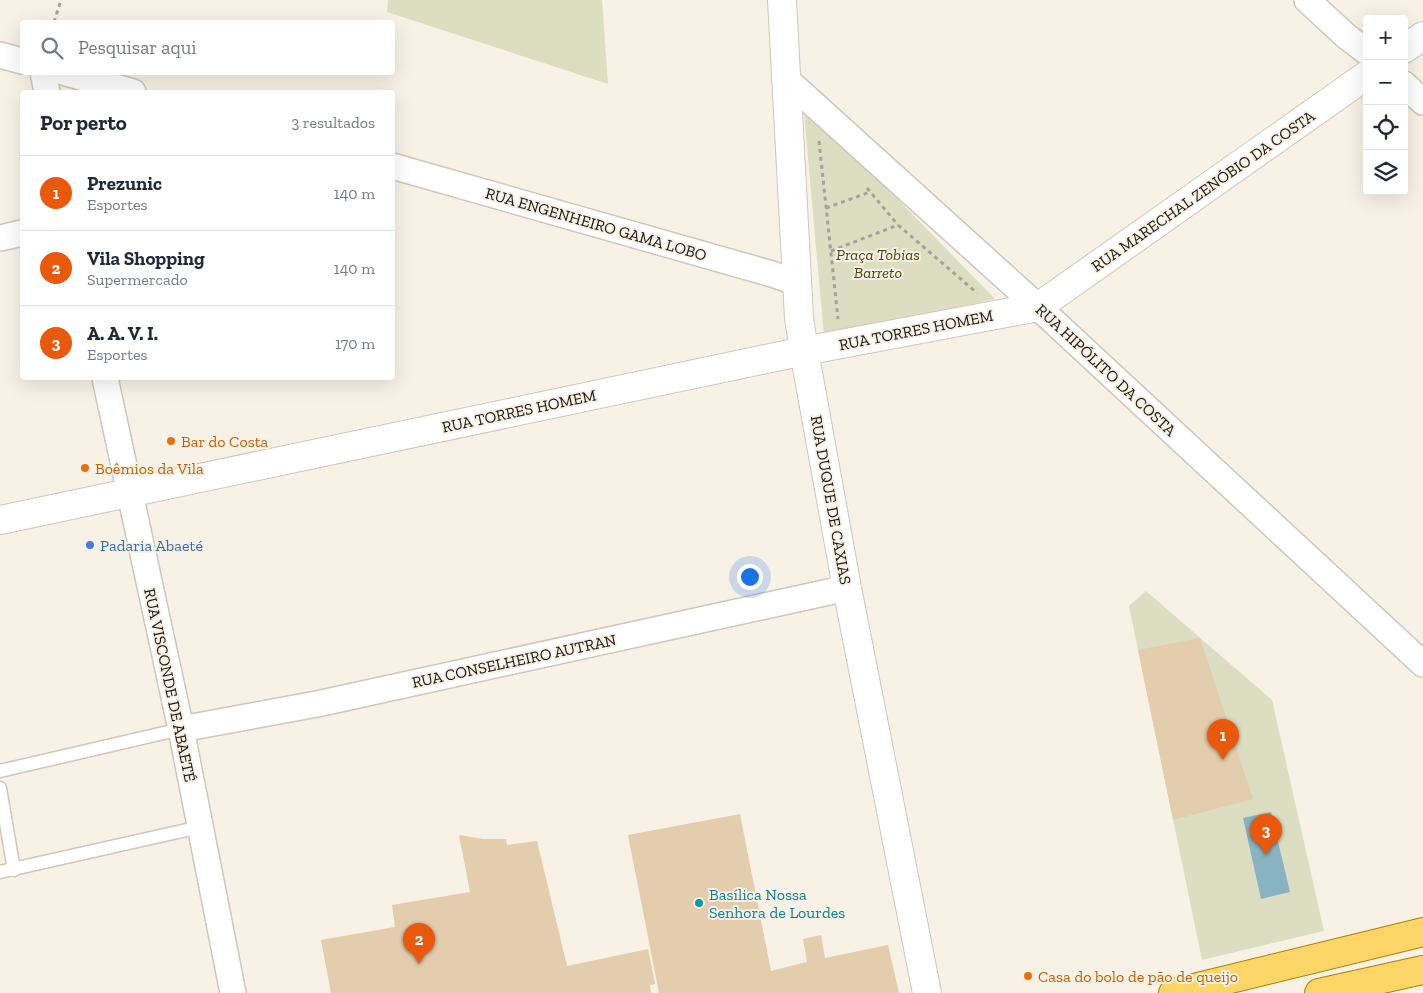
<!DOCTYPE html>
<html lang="pt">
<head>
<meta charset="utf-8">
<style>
	body { margin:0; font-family:"Zilla Slab",serif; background:#f2f2f3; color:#1f2937 }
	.controls { position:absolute; right:15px; top:15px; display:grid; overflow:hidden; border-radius:5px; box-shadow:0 5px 20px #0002 }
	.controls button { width:45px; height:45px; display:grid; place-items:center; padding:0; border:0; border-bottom:1px solid #e0e1e3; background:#fff; color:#1f2937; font:25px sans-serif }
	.you { position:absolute; left:749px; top:576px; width:18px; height:18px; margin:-12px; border:4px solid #fff; border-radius:50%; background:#1a73e8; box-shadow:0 0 0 8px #1a73e833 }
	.badge { display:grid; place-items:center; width:32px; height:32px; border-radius:50%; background:#ea580c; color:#fff; font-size:16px; font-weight:700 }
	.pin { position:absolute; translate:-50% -41px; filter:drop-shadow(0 1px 2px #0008) }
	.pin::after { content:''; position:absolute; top:26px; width:18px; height:15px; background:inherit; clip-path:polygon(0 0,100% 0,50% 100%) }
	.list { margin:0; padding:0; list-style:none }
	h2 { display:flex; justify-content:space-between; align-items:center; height:65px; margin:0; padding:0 20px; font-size:21px }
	h2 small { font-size:16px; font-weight:400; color:#747a83 }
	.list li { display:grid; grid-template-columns:32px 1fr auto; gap:15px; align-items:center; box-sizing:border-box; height:75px; padding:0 20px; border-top:1px solid #e0e1e3 }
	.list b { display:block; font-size:19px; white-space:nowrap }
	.list p { margin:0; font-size:16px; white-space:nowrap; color:#747a83 }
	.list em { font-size:16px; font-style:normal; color:#747a83 }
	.icon { flex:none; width:28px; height:28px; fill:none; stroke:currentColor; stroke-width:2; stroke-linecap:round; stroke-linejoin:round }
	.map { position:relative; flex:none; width:1423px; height:993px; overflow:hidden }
	.search { position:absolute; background:#fff; box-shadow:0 5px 20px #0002; left:20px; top:20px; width:375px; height:55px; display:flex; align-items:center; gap:12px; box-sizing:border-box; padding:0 18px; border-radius:5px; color:#747a83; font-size:19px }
	.panel { position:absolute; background:#fff; box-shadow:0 5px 20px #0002; left:20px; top:90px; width:375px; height:290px; border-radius:5px }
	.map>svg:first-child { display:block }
	.green { fill:#dbdec0 }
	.water { fill:#89b3c0 }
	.building { fill:#e3cdad }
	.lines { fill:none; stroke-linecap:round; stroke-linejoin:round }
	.lane-casing { stroke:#cec7bc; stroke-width:15 }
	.street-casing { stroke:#cec7bc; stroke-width:28 }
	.secondary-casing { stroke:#cec7bc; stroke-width:30 }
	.primary-casing { stroke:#a98006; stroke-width:30 }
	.path { stroke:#a7a299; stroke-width:3; stroke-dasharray:4 4; stroke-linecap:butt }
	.lane { stroke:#fff; stroke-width:12 }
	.street { stroke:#fff; stroke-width:25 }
	.secondary { stroke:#fff; stroke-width:28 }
	.primary { stroke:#fbd666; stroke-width:28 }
	.food-dot { fill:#e8710a; stroke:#f8f1e6; stroke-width:2 }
	.shop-dot { fill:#3f7fe0; stroke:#f8f1e6; stroke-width:2 }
	.culture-dot { fill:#0f9aa8; stroke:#f8f1e6; stroke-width:2 }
	.labels { text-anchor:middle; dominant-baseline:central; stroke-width:4; stroke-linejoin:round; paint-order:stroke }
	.street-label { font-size:16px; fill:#171410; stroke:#f8f1e6 }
	.park-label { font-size:16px; font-style:italic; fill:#48490d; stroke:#f8f1e6 }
	.food-label { font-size:16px; fill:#c56008; stroke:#f8f1e6; text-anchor:start }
	.shop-label { font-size:16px; fill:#366cbe; stroke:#f8f1e6; text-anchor:start }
	.culture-label { font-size:16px; fill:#0d838f; stroke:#f8f1e6; text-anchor:start }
</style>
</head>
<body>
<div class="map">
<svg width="1423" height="993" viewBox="0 0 1423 993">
	<rect width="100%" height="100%" fill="#f8f1e6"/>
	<!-- green -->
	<path class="green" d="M388,0H602L608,84L387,12Z
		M803,102L995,299L824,336Z
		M1146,591L1272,700L1324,931L1202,960L1129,606Z"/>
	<!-- water -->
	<path class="water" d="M1271,812L1290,892L1261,899L1243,818Z"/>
	<!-- building -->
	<path class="building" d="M1200,638L1253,799L1173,820L1138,650Z
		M740,814L771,971L807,962L803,939L821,935L825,958L888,945L899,993H659L628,835Z
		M459,835L483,839H506L507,845L537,841L567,966L648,949L655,984L650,985L651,993H331L321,940L395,927L392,905L470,892Z"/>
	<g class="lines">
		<!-- lane casing -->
		<g class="lane-casing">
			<path id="lane" d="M0,771L181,729
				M0,788L14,870
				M0,872L200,827"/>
		</g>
		<!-- street casing -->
		<g class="street-casing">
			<path id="street" d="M1307,0L1346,36L1367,52
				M0,55L22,61
				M43,72L47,92
				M63,72L133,92
				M787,80L1038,307L1423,664
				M1404,84L1423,102
				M392,166L772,274L798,283
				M0,238L22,233
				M105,378L181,729L233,993
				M181,729L317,704L847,588"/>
		</g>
		<!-- secondary casing -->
		<g class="secondary-casing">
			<path id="secondary" d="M782,0L799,318L804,351L847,588L927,993
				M1404,49L1423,36
				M0,520L804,351L1038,307L1367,75"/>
		</g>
		<!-- primary casing -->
		<g class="primary-casing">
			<path id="primary" d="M1173,993L1423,932
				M1319,993L1423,970"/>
		</g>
		<!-- path -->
		<path class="path" d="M54,22L61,0
			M819,141L838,319
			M867,188L898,225
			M826,208L870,192
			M831,251L898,225L977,293"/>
		<!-- lane -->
		<use href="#lane" class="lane"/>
		<!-- street -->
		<use href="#street" class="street"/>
		<!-- secondary -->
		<use href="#secondary" class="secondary"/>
		<!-- primary -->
		<use href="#primary" class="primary"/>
	</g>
	<!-- markers -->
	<g class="food-dot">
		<circle cx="171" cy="441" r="5"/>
		<circle cx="85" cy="468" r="5"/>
		<circle cx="1028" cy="976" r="5"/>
	</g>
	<circle class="shop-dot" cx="90" cy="545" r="5"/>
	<circle class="culture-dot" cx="699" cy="903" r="5"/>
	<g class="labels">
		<!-- street labels -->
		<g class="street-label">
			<text transform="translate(1203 191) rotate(-35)">RUA MARECHAL ZENÓBIO DA COSTA</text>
			<text transform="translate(596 224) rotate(16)">RUA ENGENHEIRO GAMA LOBO</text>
			<text transform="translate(916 330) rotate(-11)">RUA TORRES HOMEM</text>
			<text transform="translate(1106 370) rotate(43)">RUA HIPÓLITO DA COSTA</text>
			<text transform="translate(519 411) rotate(-12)">RUA TORRES HOMEM</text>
			<text transform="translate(831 500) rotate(80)">RUA DUQUE DE CAXIAS</text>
			<text transform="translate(514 661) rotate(-12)">RUA CONSELHEIRO AUTRAN</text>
			<text transform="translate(170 685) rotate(78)">RUA VISCONDE DE ABAETÉ</text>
		</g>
		<!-- park labels -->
		<g class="park-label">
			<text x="878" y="254">Praça Tobias<tspan x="878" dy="18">Barreto</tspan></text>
		</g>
		<!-- food labels -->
		<g class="food-label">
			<text x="181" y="441">Bar do Costa</text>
			<text x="95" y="468">Boêmios da Vila</text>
			<text x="1038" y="976">Casa do bolo de pão de queijo</text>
		</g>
		<!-- shop labels -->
		<g class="shop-label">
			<text x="100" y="545">Padaria Abaeté</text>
		</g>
		<!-- culture labels -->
		<g class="culture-label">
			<text x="709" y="894">Basílica Nossa<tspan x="709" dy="18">Senhora de Lourdes</tspan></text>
		</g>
	</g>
</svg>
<div class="controls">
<button>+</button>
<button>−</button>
<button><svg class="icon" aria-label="locate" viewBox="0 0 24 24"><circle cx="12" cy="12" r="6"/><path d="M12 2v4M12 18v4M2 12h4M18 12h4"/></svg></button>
<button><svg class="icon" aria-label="layers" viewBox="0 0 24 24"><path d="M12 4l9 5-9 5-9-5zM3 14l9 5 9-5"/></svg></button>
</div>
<div class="you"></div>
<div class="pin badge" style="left:1223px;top:760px">1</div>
<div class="pin badge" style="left:419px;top:964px">2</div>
<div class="pin badge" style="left:1266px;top:855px">3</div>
<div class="search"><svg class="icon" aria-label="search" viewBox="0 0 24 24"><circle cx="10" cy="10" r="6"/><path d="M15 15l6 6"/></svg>Pesquisar aqui</div>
<section class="panel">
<h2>Por perto<small>3 resultados</small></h2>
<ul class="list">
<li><span class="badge">1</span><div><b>Prezunic</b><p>Esportes</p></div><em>140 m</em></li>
<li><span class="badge">2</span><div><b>Vila Shopping</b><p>Supermercado</p></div><em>140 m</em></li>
<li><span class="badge">3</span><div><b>A. A. V. I.</b><p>Esportes</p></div><em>170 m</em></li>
</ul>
</section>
</div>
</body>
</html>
